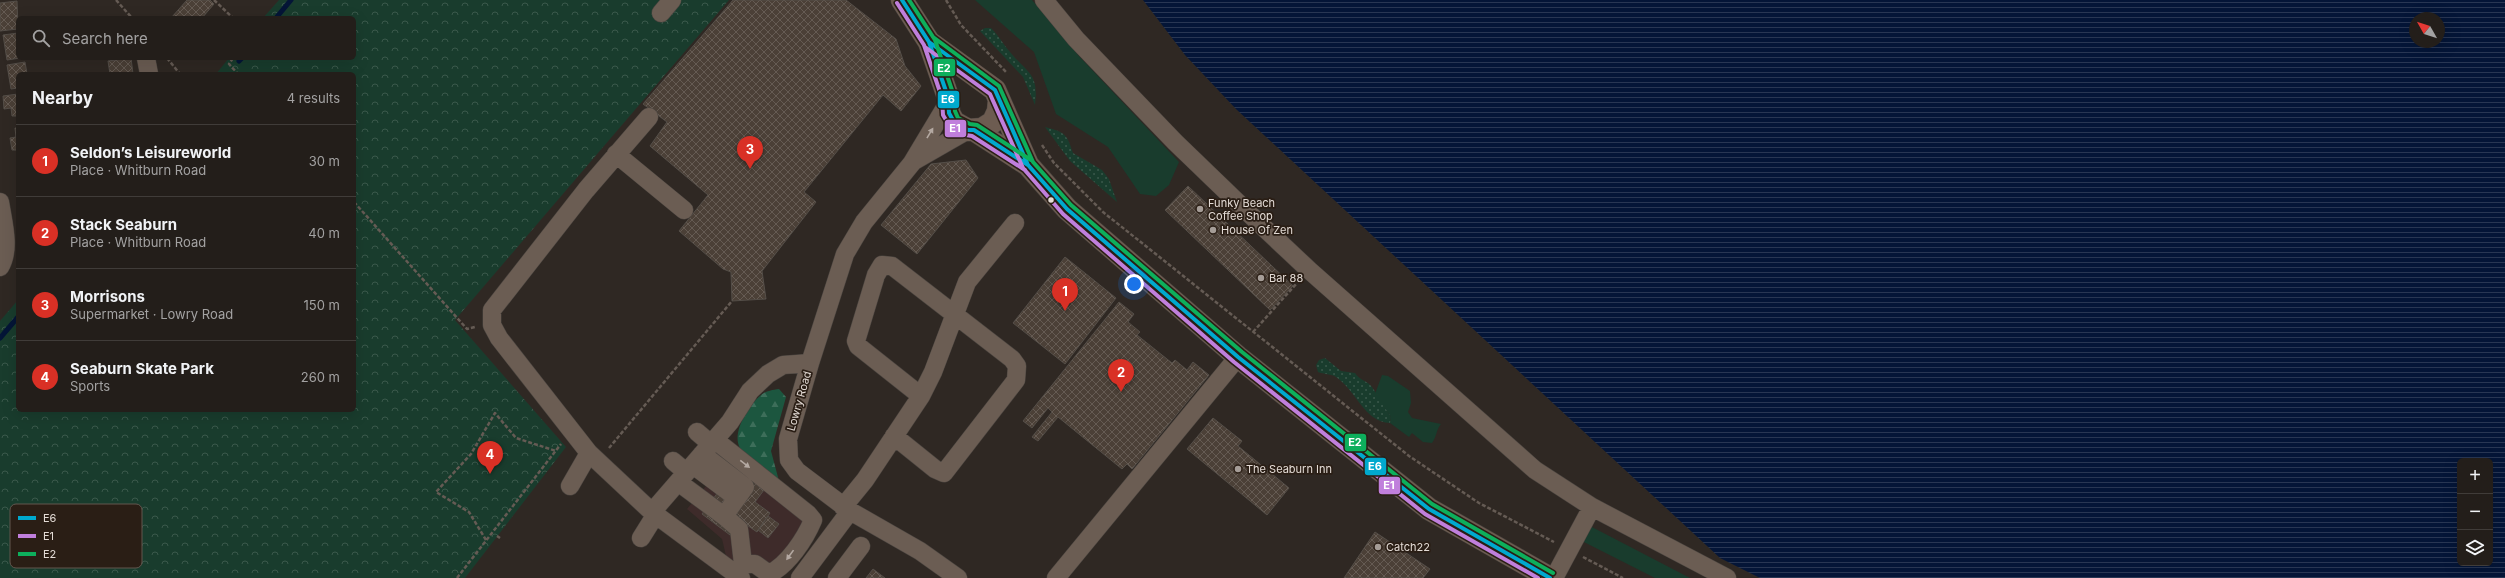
<!DOCTYPE html>
<html lang="en">
<head>
<meta charset="utf-8">
<style>
	body { margin:0; font-family:Inter,sans-serif; background:#2b2723; color:#f1f3f6 }
	.controls { position:absolute; right:12px; bottom:12px; display:grid; overflow:hidden; border-radius:6px; box-shadow:0 4px 16px #0002 }
	.controls button { width:36px; height:36px; display:grid; place-items:center; padding:0; border:0; border-bottom:1px solid #403c39; background:#231e1a; color:#f1f3f6; font:20px sans-serif }
	.compass { position:absolute; left:2409px; top:12px; width:36px; height:36px; border-radius:50%; background:#231e1a; box-shadow:0 4px 16px #0002; rotate:309deg }
	.you { position:absolute; left:1134px; top:284px; width:14px; height:14px; margin:-10px; border:3px solid #fff; border-radius:50%; background:#1a73e8; box-shadow:0 0 0 6px #1a73e833 }
	.badge { display:grid; place-items:center; width:26px; height:26px; border-radius:50%; background:#d93025; color:#fff; font-size:13px; font-weight:700 }
	.pin { position:absolute; translate:-50% -33px; filter:drop-shadow(0 1px 2px #0008) }
	.pin::after { content:''; position:absolute; top:21px; width:14px; height:12px; background:inherit; clip-path:polygon(0 0,100% 0,50% 100%) }
	.list { margin:0; padding:0; list-style:none }
	h2 { display:flex; justify-content:space-between; align-items:center; height:52px; margin:0; padding:0 16px; font-size:17px }
	h2 small { font-size:13px; font-weight:400; color:#a3a2a2 }
	.list li { display:grid; grid-template-columns:26px 1fr auto; gap:12px; align-items:center; box-sizing:border-box; height:72px; padding:0 16px; border-top:1px solid #403c39 }
	.list b { display:block; font-size:15px; white-space:nowrap }
	.list p { margin:0; font-size:13px; white-space:nowrap; color:#a3a2a2 }
	.list em { font-size:13px; font-style:normal; color:#a3a2a2 }
	.icon { flex:none; width:22px; height:22px; fill:none; stroke:currentColor; stroke-width:2; stroke-linecap:round; stroke-linejoin:round }
	.map { position:relative; flex:none; width:2505px; height:578px; overflow:hidden }
	.search { position:absolute; background:#231e1a; box-shadow:0 4px 16px #0002; left:16px; top:16px; width:340px; height:44px; display:flex; align-items:center; gap:10px; box-sizing:border-box; padding:0 14px; border-radius:6px; color:#a3a2a2; font-size:15px }
	.panel { position:absolute; background:#231e1a; box-shadow:0 4px 16px #0002; left:16px; top:72px; width:340px; height:340px; border-radius:6px }
	.map>svg:first-child { display:block }
	.commercial { fill:#3e2b2a }
	.grass { fill:#193c2d }
	.forest { fill:url(#forest-firs) }
	.park { fill:url(#park-crowns) }
	.garden { fill:url(#garden-dots) }
	.water { fill:url(#water-rules); fill-rule:evenodd }
	.lines { fill:none; stroke-linecap:round; stroke-linejoin:round }
	.stream { stroke:#041537; stroke-width:5 }
	.building { fill:url(#building-cross-hatch); stroke:#544e48 }
	.minor-casing { stroke:#4b4540; stroke-width:19 }
	.major-casing { stroke:#4b4540; stroke-width:23 }
	.path { stroke:#655b54; stroke-width:2.5; stroke-dasharray:4 2; stroke-linecap:butt }
	.minor { stroke:#6b5d53; stroke-width:18 }
	.major { stroke:#6d5c51; stroke-width:22 }
	.bus-1-casing { stroke:#2a1e15; stroke-width:7 }
	.bus-2-casing { stroke:#2a1e15; stroke-width:7 }
	.bus-3-casing { stroke:#2a1e15; stroke-width:7 }
	.bus-1 { stroke:#00a9ce; stroke-width:4 }
	.bus-2 { stroke:#c07fdc; stroke-width:4 }
	.bus-3 { stroke:#0daf5c; stroke-width:4 }
	.oneway { fill:#b4a9a2 }
	.bus-dot { fill:#e4dcd6; stroke:#2a1e15; stroke-width:1.5 }
	.poi-dot { fill:#a59d97; stroke:#2a1e15; stroke-width:1.5 }
	.labels { text-anchor:middle; dominant-baseline:central; stroke-width:3.5; stroke-linejoin:round; paint-order:stroke }
	.poi-label { font-size:11px; fill:#e4dcd6; stroke:#2a1e15; text-anchor:start }
	.street-label { font-size:11px; fill:#e4dcd6; stroke:#2a1e15 }
	.key { fill:#2a1e15; stroke:#62574f; stroke-width:1 }
	.key-label { font-size:11px; fill:#e4dcd6 }
	.line-badge { stroke:#2a1e15; stroke-width:1.5 }
	.badge-label { font-size:11px; text-anchor:middle; font-weight:bold; fill:#fff }
</style>
</head>
<body>
<div class="map">
<svg width="2505" height="578" viewBox="0 0 2505 578">
	<defs>
		<pattern id="forest-firs" width="22" height="20" patternUnits="userSpaceOnUse"><rect width="22" height="20" fill="#1c563f"/><path d="M5 1l3.5 6h-7zM16 11l3.5 6h-7z" fill="#3d6e5a"/></pattern>
		<pattern id="park-crowns" width="20" height="18" patternUnits="userSpaceOnUse"><rect width="20" height="18" fill="#193c2d"/><path d="M2 6a3 3 0 1 1 6 0M12 15a3 3 0 1 1 6 0" fill="none" stroke="#3a584b"/></pattern>
		<pattern id="garden-dots" width="8" height="8" patternUnits="userSpaceOnUse"><rect width="8" height="8" fill="#193c2d"/><path d="M2 2h.1M6 6h.1" fill="none" stroke="#3a584b" stroke-width="1.8" stroke-linecap="round"/></pattern>
		<pattern id="water-rules" width="6" height="5" patternUnits="userSpaceOnUse"><rect width="6" height="5" fill="#041537"/><path d="M0 2.5h6" fill="none" stroke="#283653"/></pattern>
		<pattern id="building-cross-hatch" width="8" height="8" patternUnits="userSpaceOnUse"><rect width="8" height="8" fill="#4b4037"/><path d="M0 0l8 8M0 8l8-8" fill="none" stroke="#655b53"/></pattern>
	</defs>
	<rect width="100%" height="100%" fill="#2f2823"/>
	<!-- commercial -->
	<path class="commercial" d="M739,446L759,470L779,481L815,508V527L792,563L751,572L726,556L722,539L687,509Z"/>
	<!-- grass -->
	<path class="grass" d="M975,0H1032L1078,55L1179,162L1169,185L1156,196L1140,194L1108,147L1056,114L1034,52Z
		M1382,375L1388,376L1410,391L1411,403L1408,412L1412,418L1441,424C1436,430 1437,436 1432,443L1423,442L1412,433L1409,437L1390,423L1391,417L1375,394Z
		M1590,526L1690,578H1655L1582,541Z"/>
	<!-- forest -->
	<path class="forest" d="M779,389L786,397L771,451L779,481C763,472 750,463 740,448C731,433 749,405 760,396C765,391 772,390 779,389Z"/>
	<!-- park -->
	<path class="park" d="M279,0H729L455,320L566,447L465,578H0V321L18,300V410H354V74H216L229,58H354V18H263Z"/>
	<!-- garden -->
	<path class="garden" d="M985,28H991C999,36 1003,44 1010,52C1028,74 1039,73 1035,105L1023,77L980,31Z
		M1045,127C1065,132 1067,134 1073,153L1102,170L1109,179L1117,202L1070,161Z
		M1325,358L1341,371L1355,373C1359,380 1368,381 1372,387C1379,397 1384,407 1391,417L1390,423C1364,422 1356,390 1336,377C1332,374 1323,374 1318,372L1316,365L1319,360Z"/>
	<!-- water -->
	<path class="water" d="M1143,0H2505V578H1760L1720,558L1236,109L1185,55ZM2415,18H2439V42H2415ZM2460,461H2490V563H2460Z"/>
	<g class="lines">
		<!-- stream -->
		<path class="stream" d="M276,18L291,0
			M239,61L242,58
			M0,338L18,317"/>
	</g>
	<!-- building -->
	<path class="building" d="M187,0H210L214,4L202,18H171Z
		M733,0H846L896,39L905,66L921,86L901,111L883,95L804,192L816,202L762,271L766,299L732,301L731,272L723,269L679,231L708,195L650,146L667,122L643,104Z
		M17,1L18,29L0,31V3Z
		M18,33V58H20L7,60L3,35Z
		M131,58L133,74H110L108,61Z
		M25,62L27,74H18V88L11,89L7,65Z
		M18,94V116H12L11,108L4,109L3,96Z
		M15,128H18V150H12L10,138L16,137Z
		M966,160L978,178L917,254L881,225L931,164Z
		M1188,186L1293,286L1270,310L1165,210Z
		M1065,257L1116,298L1065,364L1013,323Z
		M1119,302L1134,314L1128,322L1140,332L1137,335L1172,363L1175,360L1187,370L1193,362L1209,375L1132,469L1127,464L1122,469L1058,417L1038,441L1032,437L1052,412L1048,408L1032,428L1023,421Z
		M1213,418L1242,441L1238,446L1289,488L1267,515L1187,449Z
		M738,465L767,486L755,502L770,513L757,532L741,521L730,535L702,514Z
		M768,516L779,524L768,538L758,530Z
		M1375,532L1430,569L1423,578H1344Z
		M873,569L885,578H866Z"/>
	<g class="lines">
		<!-- minor casing -->
		<g class="minor-casing">
			<path id="minor" d="M1044,0L1076,39L1175,142L1260,224L1309,270L1535,470L1592,507L1727,578
				M661,13L672,0
				M146,58L149,74
				M948,103L912,163L864,222L845,254L810,363L788,439L789,460L797,471L850,511L920,551L958,578
				M649,117L586,190L492,310V325L499,338L589,453L652,512
				M616,154L684,210
				M914,161L968,130
				M0,202C3,222 11,249 0,267
				M697,432L711,444
				M894,436L935,469L944,473L1016,380L1017,366L1012,359L892,266L882,265L876,275L856,341L858,346L921,396
				M715,440L808,514L813,520C805,539 788,565 769,574L755,564H743L735,574
				M702,454L745,487L724,516L739,529L743,564
				M673,461L686,472
				M693,465L737,498
				M678,482L724,516
				M570,486L589,453
				M843,507L865,480L921,396L933,372L967,282L1015,223
				M641,538L656,514
				M741,578L652,512L730,422L750,391L768,374L783,365L810,363
				M800,578L850,511
				M837,578L861,546
				M1056,578L1238,357
				M1554,578L1592,507"/>
		</g>
		<!-- major casing -->
		<g class="major-casing">
			<path id="major" d="M902,0L929,42L948,97L949,113L954,122L968,130L982,129L993,122L998,111L999,100
				M929,42L995,90L1028,165L1067,209L1238,357L1429,509L1550,578
				M974,130L1028,165"/>
		</g>
		<!-- path -->
		<path class="path" d="M116,0L132,18
			M214,0L233,18
			M946,0L961,25L1007,73
			M167,58L180,74
			M233,58L229,64L238,74
			M1042,145L1054,163L1103,212L1409,456L1479,503L1554,542
			M354,202L467,329L475,327
			M1253,332L1297,283
			M609,448L732,301
			M497,536L500,538
			M486,540L469,512L436,492L471,454L495,413L516,438L556,451
			M1583,557L1623,578
			M457,578L561,444"/>
		<!-- minor -->
		<use href="#minor" class="minor"/>
		<!-- major -->
		<use href="#major" class="major"/>
		<!-- bus-1 casing -->
		<g class="bus-1-casing">
			<path id="bus-1" d="M902,0L929,42L948,97L949,113L954,122L968,130H974L1028,165
				M929,42L995,90L1028,165L1067,209L1238,357L1429,509L1550,578"/>
		</g>
		<!-- bus-2 casing -->
		<g class="bus-2-casing">
			<path id="bus-2" d="M897,3L924,45L942,98L943,115L949,125L966,135L972,136L1025,170
				M925,47L990,94L1023,168L1063,214L1234,362L1425,514L1538,578"/>
		</g>
		<!-- bus-3 casing -->
		<g class="bus-3-casing">
			<path id="bus-3" d="M909,0L935,40L954,96L955,111L958,118L970,124L977,125L1031,160
				M933,37L999,86L1033,162L1071,205L1242,352L1432,504L1553,573"/>
		</g>
		<!-- bus-1 -->
		<use href="#bus-1" class="bus-1"/>
		<!-- bus-2 -->
		<use href="#bus-2" class="bus-2"/>
		<!-- bus-3 -->
		<use href="#bus-3" class="bus-3"/>
	</g>
	<!-- one-way arrows -->
	<defs><path id="oneway-solid" d="M-6-.8H1V-3.2L6.5 0L1 3.2V.8H-6Z"/></defs>
	<g class="oneway">
		<use href="#oneway-solid" transform="translate(930 133) rotate(-59)"/>
		<use href="#oneway-solid" transform="translate(745 464) rotate(38)"/>
		<use href="#oneway-solid" transform="translate(790 555) rotate(126)"/>
	</g>
	<!-- markers -->
	<circle class="bus-dot" cx="1051" cy="200" r="3.5"/>
	<g class="poi-dot">
		<circle cx="1200" cy="209" r="4"/>
		<circle cx="1213" cy="230" r="4"/>
		<circle cx="1261" cy="278" r="4"/>
		<circle cx="1238" cy="469" r="4"/>
		<circle cx="1378" cy="547" r="4"/>
	</g>
	<g class="labels">
		<!-- poi labels -->
		<g class="poi-label">
			<text x="1208" y="203">Funky Beach<tspan x="1208" dy="13">Coffee Shop</tspan></text>
			<text x="1221" y="230">House Of Zen</text>
			<text x="1269" y="278">Bar 88</text>
			<text x="1246" y="469">The Seaburn Inn</text>
			<text x="1386" y="547">Catch22</text>
		</g>
		<!-- street labels -->
		<g class="street-label">
			<text transform="translate(799 401) rotate(-74)">Lowry Road</text>
		</g>
	</g>
	<!-- legend -->
	<rect x="10" y="504" width="132" height="64" rx="6" class="key"/>
	<rect x="18" y="516" width="18" height="4" fill="#00a9ce"/>
	<rect x="18" y="534" width="18" height="4" fill="#c07fdc"/>
	<rect x="18" y="552" width="18" height="4" fill="#0daf5c"/>
	<g class="key-label">
		<text x="43" y="522">E6</text>
		<text x="43" y="540">E1</text>
		<text x="43" y="558">E2</text>
	</g>
	<g class="line-badge">
		<rect x="933" y="58" width="23" height="19" rx="4" fill="#0daf5c"/>
		<rect x="937" y="90" width="23" height="19" rx="4" fill="#00a9ce"/>
		<rect x="944" y="119" width="23" height="19" rx="4" fill="#c07fdc"/>
		<rect x="1344" y="433" width="23" height="19" rx="4" fill="#0daf5c"/>
		<rect x="1364" y="457" width="23" height="19" rx="4" fill="#00a9ce"/>
		<rect x="1378" y="476" width="23" height="19" rx="4" fill="#c07fdc"/>
	</g>
	<g class="badge-label">
		<text x="944" y="72">E2</text>
		<text x="948" y="103">E6</text>
		<text x="955" y="132">E1</text>
		<text x="1355" y="446">E2</text>
		<text x="1375" y="470">E6</text>
		<text x="1389" y="489">E1</text>
	</g>
</svg>
<div class="controls">
<button>+</button>
<button>−</button>
<button><svg class="icon" aria-label="layers" viewBox="0 0 24 24"><path d="M12 4l9 5-9 5-9-5zM3 14l9 5 9-5"/></svg></button>
</div>
<svg class="compass" viewBox="-18 -18 36 36"><path d="M0-13l5 13h-10z" fill="#e53935"/><path d="M0 13l5-13h-10z" fill="#a3a2a2"/></svg>
<div class="you"></div>
<div class="pin badge" style="left:1065px;top:311px">1</div>
<div class="pin badge" style="left:1121px;top:392px">2</div>
<div class="pin badge" style="left:750px;top:169px">3</div>
<div class="pin badge" style="left:490px;top:474px">4</div>
<div class="search"><svg class="icon" aria-label="search" viewBox="0 0 24 24"><circle cx="10" cy="10" r="6"/><path d="M15 15l6 6"/></svg>Search here</div>
<section class="panel">
<h2>Nearby<small>4 results</small></h2>
<ul class="list">
<li><span class="badge">1</span><div><b>Seldon’s Leisureworld</b><p>Place · Whitburn Road</p></div><em>30 m</em></li>
<li><span class="badge">2</span><div><b>Stack Seaburn</b><p>Place · Whitburn Road</p></div><em>40 m</em></li>
<li><span class="badge">3</span><div><b>Morrisons</b><p>Supermarket · Lowry Road</p></div><em>150 m</em></li>
<li><span class="badge">4</span><div><b>Seaburn Skate Park</b><p>Sports</p></div><em>260 m</em></li>
</ul>
</section>
</div>
</body>
</html>
